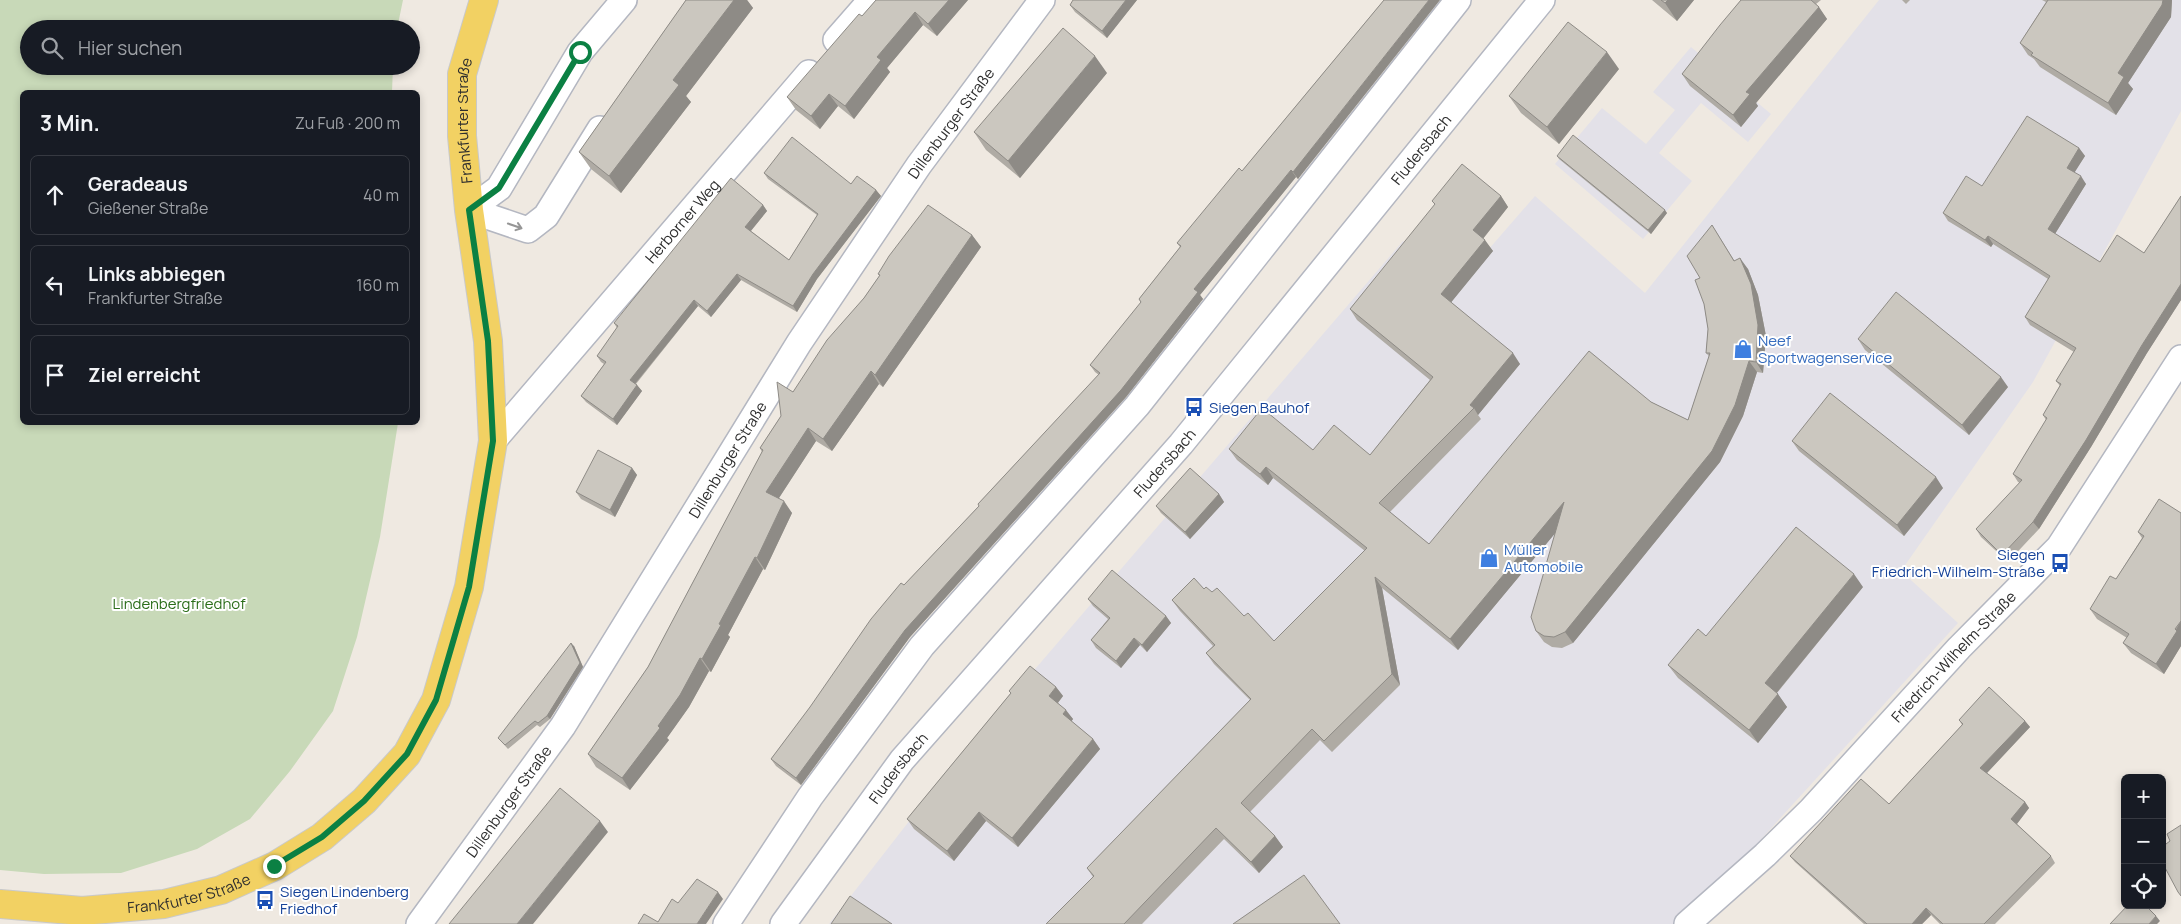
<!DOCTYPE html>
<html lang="de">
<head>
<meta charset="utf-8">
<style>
	body { margin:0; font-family:Manrope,sans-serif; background:#242831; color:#f1f3f6 }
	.controls { position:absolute; right:15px; bottom:15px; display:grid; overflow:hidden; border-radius:8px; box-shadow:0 2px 8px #0003 }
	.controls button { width:45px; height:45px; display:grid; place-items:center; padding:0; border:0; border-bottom:1px solid #363941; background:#171b24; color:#f1f3f6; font:25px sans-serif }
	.stop { position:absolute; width:15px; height:15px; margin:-11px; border:4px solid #0b8043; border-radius:50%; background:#fff }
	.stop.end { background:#0b8043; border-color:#fff; box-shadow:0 1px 5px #0008 }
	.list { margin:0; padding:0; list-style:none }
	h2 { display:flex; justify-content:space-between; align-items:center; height:65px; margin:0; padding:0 20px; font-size:21px }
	h2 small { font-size:16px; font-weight:400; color:#9ea1a6 }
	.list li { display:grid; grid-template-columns:32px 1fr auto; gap:15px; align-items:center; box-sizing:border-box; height:80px; margin:0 10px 10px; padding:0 10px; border:1px solid #363941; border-radius:8px }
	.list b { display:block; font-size:19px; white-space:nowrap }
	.list p { margin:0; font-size:16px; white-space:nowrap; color:#9ea1a6 }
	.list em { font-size:16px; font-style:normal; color:#9ea1a6 }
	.icon { flex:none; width:28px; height:28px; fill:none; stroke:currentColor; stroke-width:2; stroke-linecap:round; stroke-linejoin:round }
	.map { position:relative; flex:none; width:2181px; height:924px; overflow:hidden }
	.search { position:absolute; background:#171b24; box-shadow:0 2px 8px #0003; left:20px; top:20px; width:400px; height:55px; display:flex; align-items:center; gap:12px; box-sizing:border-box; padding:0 18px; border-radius:28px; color:#9ea1a6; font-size:19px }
	.panel { position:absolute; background:#171b24; box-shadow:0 2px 8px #0003; left:20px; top:90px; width:400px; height:335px; border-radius:8px }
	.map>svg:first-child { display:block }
	.industrial { fill:#e3e1e8 }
	.cemetery { fill:#c8d9b8 }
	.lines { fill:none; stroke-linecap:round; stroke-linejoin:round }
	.street-casing { stroke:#b4b7c1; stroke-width:28 }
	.primary-casing { stroke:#c9c9c9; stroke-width:30 }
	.street { stroke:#fff; stroke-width:25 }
	.primary { stroke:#f2d163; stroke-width:28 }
	.wall { fill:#afaba4 }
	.shaded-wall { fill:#8e8b86 }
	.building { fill:#cbc7bf; stroke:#8e8b86 }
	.oneway { stroke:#969696 }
	.route { stroke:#0b8043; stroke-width:6 }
	.labels { text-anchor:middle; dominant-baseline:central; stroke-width:4; stroke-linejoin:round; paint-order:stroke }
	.street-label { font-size:15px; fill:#2e2e2e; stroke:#fff }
	.shop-label { font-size:15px; fill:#366cbe; stroke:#fff; text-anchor:start }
	.transit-label { font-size:15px; fill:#164399; stroke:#fff; text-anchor:start }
	.park-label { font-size:15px; fill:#2c6e1b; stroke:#fff }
</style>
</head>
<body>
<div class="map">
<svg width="2181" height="924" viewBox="0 0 2181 924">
	<rect width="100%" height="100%" fill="#efe9e1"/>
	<!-- industrial -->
	<path class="industrial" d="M1879,0H2181V111L2033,382L1901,571L1958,623L1692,915L1702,924H829L956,761L1403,241L1455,288L1535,196L1645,293Z
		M1691,47L1771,114L1748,142L1701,103L1659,153L1692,181L1643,239L1555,164L1602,108L1646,144L1675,110L1653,92Z"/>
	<!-- cemetery -->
	<path class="cemetery" d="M0,0H403L397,29H29V66H393L392,92H22V422L398,423L380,537L357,637L333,711L290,771L250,819L197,849L121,873L44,874L0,870Z"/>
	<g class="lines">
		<!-- street casing -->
		<g class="street-casing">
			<g id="street">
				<path d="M836,40L871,0"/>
				<path d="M469,210L528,230L546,216L600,129"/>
				<path d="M469,210L499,188L580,52L624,0"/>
				<path id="s1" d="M493,441L809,73"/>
				<path id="s2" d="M419,924L563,726L799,343L919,165L1042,0"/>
				<path d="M726,924L810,797L922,646L1137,406L1458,0"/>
				<path id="s3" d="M783,924L902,760L1181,444L1542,0"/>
				<path id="s4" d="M1687,924L1765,855L1811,810L1959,648L2059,547L2181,358"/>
			</g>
		</g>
		<!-- primary casing -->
		<g class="primary-casing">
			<g id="primary">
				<path id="s5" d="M0,904L82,911L164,904L221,890L275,866L322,837L364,801L407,754L436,700L469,587L493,441L488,341L469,210L462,136V74L484,0"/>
			</g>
		</g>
		<!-- street -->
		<use href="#street" class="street"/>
		<!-- primary -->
		<use href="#primary" class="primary"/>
	</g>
	<!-- wall -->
	<path class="wall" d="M686,0H747L753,8L686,96L691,102L621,193L591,169L579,152Z
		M876,0H968L937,36L923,25L887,68L890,72L854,119L838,106L820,129L796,110L787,97L862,16Z
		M1137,0L1107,38L1075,12L1070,5Z
		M1384,0L1298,179L1296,177L1200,295L1203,299L1126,397L910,637L801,785L776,766L771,759L904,585L979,506L978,504L1099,375L1095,372L1090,365L1141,303L1139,299L1180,247L1177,243L1242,171Z
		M1652,0H1694L1677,21Z
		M1741,0H1821L1816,4L1827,19L1756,103L1758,106L1741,127L1690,86L1682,74Z
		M1902,0H1910L1906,4Z
		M2042,0H2172L2171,17L2128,83L2133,89L2116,115L2040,67L2034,59L2028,55L2020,43L2046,2Z
		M1619,69L1559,144L1521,113L1509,96Z
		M1107,73L1020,178L986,150L974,132Z
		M2079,148L2085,156L2074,172L2086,184L2055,234L2100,262L2144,253L2181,196V300L2147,353L2091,447L2039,529L2008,562L1981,537L1976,529L2020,483L2018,482L2013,474L2046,420L2043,415L2060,386L2056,381L2074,352L2030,325L2025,317L2048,279L1993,244L1991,247L1948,221L1943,213L1982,186Z
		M1557,156L1667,213L1651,234L1559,159Z
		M764,173L851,184L876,190L881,196L817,279L797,312L741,280L711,317L698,306L636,384L642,391L617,425L586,402L581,396L604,364L601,362L597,356L617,328L614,323L763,205L767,211L751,231L789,260L817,215L768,179Z
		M1501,196L1508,207L1483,239L1493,251L1451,302L1520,364L1478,415L1481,419L1390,512L1429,544L1651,402L1688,420L1709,356L1706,353L1708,329L1700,278L1712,225L1734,260L1748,269L1758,295L1766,336L1763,373L1757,372L1743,416L1720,462L1573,643L1562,648L1552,647L1544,642L1536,631L1555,533L1458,650L1382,588L1400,685L1332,752L1320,740L1250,812L1275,836L1283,847L1259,873L1224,839L1142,924H1046L1093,877L1087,868L1250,700L1214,664L1206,653L1213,646L1180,611L1172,600L1204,589L1212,592L1244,616L1274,641L1365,551L1273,478L1268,485L1237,460L1229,449L1313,450L1370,455L1430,380L1357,320L1350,309L1435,205L1432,201Z
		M972,235L981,247L883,387L879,384L832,451L816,441L779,498L792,513L765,570L763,569L728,635L730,637L711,672L709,671L689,707L667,738L669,740L630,790L596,767L588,754L648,667L762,452L760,448L781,416L793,392L864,298L880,275L878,274Z
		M1858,339L2008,387L1969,435L1865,350Z
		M1792,441L1943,488L1904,536L1799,451Z
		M632,468L637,475L615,517L581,499L576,492Z
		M1219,494L1224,502L1190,539L1161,513L1156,506Z
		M2181,513V646L2164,674L2131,653L2123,643L2127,638L2097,619L2090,609L2116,579L2142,538L2138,532Z
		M1863,587L1777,693L1787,707L1758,743L1678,678L1668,665L1706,636Z
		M1088,599L1166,616L1171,623L1147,652L1140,645L1121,668L1096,648L1091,640L1108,619L1093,606Z
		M574,646L583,667L550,719L540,727L537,725L508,749L498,738Z
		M1056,687L1063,696L1058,703L1073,719L1071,721L1093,739L1100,749L1018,847L986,821L954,861L914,829L907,819L1011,693L1009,691Z
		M1959,720L2025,721L2030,727L1987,773L2025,802L2029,808L2017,824L2051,856L2055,863L1995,924H1940L1931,915L1922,924H1864L1795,862L1790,856L1889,804L1962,725Z"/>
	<!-- shaded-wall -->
	<path class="shaded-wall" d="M734,0H747L753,8L686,96L691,102L621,193L609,176L673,80Z
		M949,0H968L937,36L928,24Z
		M1126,0H1137L1107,38L1102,31Z
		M1429,0H1440L1298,179L1293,172Z
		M1668,0H1694L1677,21L1665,3Z
		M2163,0H2172L2171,17L2128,83L2133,89L2116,115L2108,103L2118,73Z
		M1819,7L1827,19L1756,103L1758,106L1741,127L1733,115L1746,92Z
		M915,12L923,25L887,68L890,72L854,119L845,106L877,57Z
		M1607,52L1619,69L1559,144L1547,127Z
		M1095,56L1107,73L1020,178L1008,161Z
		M829,94L838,106L820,129L811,116Z
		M2079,148L2085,156L2073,175L2067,168Z
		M1291,170L1296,177L1200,295L1203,299L1126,397L910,637L801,785L796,778L905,630L1194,289Z
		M2081,176L2086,184L2053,237L2048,229Z
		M876,190L881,196L817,279L797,312L793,306L813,274Z
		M1501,196L1508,207L1481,241L1473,230Z
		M763,205L767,211L749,233L745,227Z
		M1665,210L1667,213L1651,234L1648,230Z
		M972,235L981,247L883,387L875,375Z
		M1988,236L1993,244L1991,247L1985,240Z
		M1485,240L1493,251L1449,305L1441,294Z
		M1740,258L1748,269L1758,295L1766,336L1763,373L1756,362Z
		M737,274L741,280L711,317L707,311Z
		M2181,284V300L2147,353L2091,447L2039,529L2033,522L2142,345Z
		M694,300L698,306L634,385L630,380Z
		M1513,353L1520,364L1478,415L1474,408L1470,405Z
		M1749,361L1757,372L1743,416L1720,462L1573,643L1565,632Z
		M871,371L879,384L832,451L823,439Z
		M2001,377L2008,387L1969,435L1962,425Z
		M637,385L642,391L617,425L613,419Z
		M808,428L816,441L775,504L766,492Z
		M1266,467L1273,478L1268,485L1260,474Z
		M632,468L637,475L615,517L610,510Z
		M1936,477L1943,488L1904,536L1897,525Z
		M1219,494L1224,502L1190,539L1185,532Z
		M784,501L792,513L765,570L757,558Z
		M1564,502L1572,513L1458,650L1450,639Z
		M755,557L763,569L728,635L730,637L711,672L702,659L719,624Z
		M1854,574L1863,587L1774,696L1765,683Z
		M1375,577L1382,588L1400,685L1392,674Z
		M1166,616L1171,623L1147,652L1142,645Z
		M2181,621V646L2164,674L2156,664Z
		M1134,638L1140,645L1121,668L1116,661Z
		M571,643L574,646L583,667L550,719L547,716Z
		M700,658L709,671L689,707L667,738L669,740L630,790L622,778L658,726Z
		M1056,687L1063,696L1056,705L1049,696Z
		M1778,694L1787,707L1758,743L1749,730Z
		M1066,710L1073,719L1070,724L1063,714Z
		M2025,721L2030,727L1985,775L1980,768Z
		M1093,739L1100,749L1018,847L1012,838Z
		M2025,802L2029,808L2016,825L2011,819Z
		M979,812L986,821L954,861L947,851Z
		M600,821L608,832L533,924H517Z
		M1275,836L1283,847L1259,873L1251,862Z
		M718,892L723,899L706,924H697Z
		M1926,908L1931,915L1922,924H1912Z
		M2156,916L2160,921L2157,924H2149Z"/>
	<!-- building -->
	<path class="building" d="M686,0H734L673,80L679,85L609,176L579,152Z
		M876,0H949L928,24L915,12L877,57L881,60L845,106L829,94L811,116L787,97L859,14L862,16Z
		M1073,0H1126L1102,31L1070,5Z
		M1384,0H1429L1293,172L1291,170L1194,289L1198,292L1121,390L905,630L796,778L771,759L810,707L871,619L901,583L904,585L979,506L978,504L1100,373L1090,365L1141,302L1139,299L1181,246L1177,243L1239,168L1242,171Z
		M1661,0H1668L1665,3Z
		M1741,0H1811L1819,7L1746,92L1750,94L1733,115L1682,74L1720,25Z
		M2048,0H2163L2162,5L2118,73L2124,77L2108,103L2031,55L2033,53L2020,43Z
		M1568,22L1607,52L1547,127L1509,96Z
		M1063,28L1095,56L1008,161L974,132Z
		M2027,116L2079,148L2067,168L2081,176L2048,229L2100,262L2117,235L2144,253L2181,196V284L2142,345L2086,440L2033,522L2002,555L1976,529L2022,480L2013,474L2047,418L2043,415L2061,384L2056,381L2076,348L2025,317L2050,276L1988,236L1985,240L1943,213L1966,176L1982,186Z
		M1573,135L1665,210L1648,230L1557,156Z
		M792,137L851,184L857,176L876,190L813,274L793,306L737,274L707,311L694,300L630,380L637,385L613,419L581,396L606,362L597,356L618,326L614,323L731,178L763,205L745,227L789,260L818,214L764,173Z
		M1462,164L1501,196L1473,230L1485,240L1441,294L1513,353L1470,405L1474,408L1379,503L1429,544L1589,351L1651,402L1688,420L1710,353H1706L1708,329L1704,304L1695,280L1700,278L1687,256L1712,225L1734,261L1740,258L1751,284L1758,325L1756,362L1749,361L1735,405L1712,451L1565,632L1554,637L1544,636L1536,631L1531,617L1564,502L1450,639L1375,577L1392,674L1324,741L1312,729L1241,803L1275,836L1251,862L1216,828L1124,924H1046L1094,876L1087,868L1251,699L1206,653L1215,645L1172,600L1194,578L1204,589L1206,587L1212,592L1217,588L1244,616L1248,613L1274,641L1367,548L1266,467L1260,474L1229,449L1262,408L1313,450L1334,425L1370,455L1433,377L1350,309L1435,204L1432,201Z
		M928,205L972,235L875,375L871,371L823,439L808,428L766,492L784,501L757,558L755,557L719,624L721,625L702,659L700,658L680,695L658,726L660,728L622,778L588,754L648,667L763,450L760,448L781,416L777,382L793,392L827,340L864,298L880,275L878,274L889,256Z
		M1896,292L2001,377L1962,425L1858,339Z
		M1830,393L1936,477L1897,525L1792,441Z
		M598,450L632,468L610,510L576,492Z
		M1190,468L1219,494L1185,532L1156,506Z
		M2159,499L2181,513V621L2175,629L2177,631L2156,664L2123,643L2129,634L2090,609L2110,576L2116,579L2144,536L2138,532Z
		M1796,527L1854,574L1765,683L1778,694L1749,730L1668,665L1698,629L1706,636Z
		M1112,570L1166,616L1142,645L1134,638L1116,661L1091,640L1110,618L1088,599Z
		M571,643L580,663L547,716L538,723L535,721L505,745L498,738Z
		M1030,666L1056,687L1049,696L1066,710L1063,714L1093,739L1012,838L979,812L947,851L907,819L1011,693L1009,691Z
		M1989,687L2025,721L1980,768L2025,802L2011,819L2051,856L1984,924H1943L1926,908L1912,924H1867L1790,856L1861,779L1889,804L1963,724L1959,720Z
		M560,788L600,821L517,924H449Z
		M2181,825V896L2178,892L2162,862V847L2170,841L2167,834Z
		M1304,875L1340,924H1233Z
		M697,879L718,892L697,924H638L644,914L658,922L672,899L678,903Z
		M850,896L892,924H831Z
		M2128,905H2145L2156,916L2149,924H2110Z"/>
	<!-- one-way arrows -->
	<defs><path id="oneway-shaft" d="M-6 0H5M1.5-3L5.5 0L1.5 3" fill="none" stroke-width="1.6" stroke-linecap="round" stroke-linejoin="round" transform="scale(1.25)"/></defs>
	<use class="oneway" href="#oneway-shaft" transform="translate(515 226) rotate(19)"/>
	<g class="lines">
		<!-- route -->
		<path class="route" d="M274,866L322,837L364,801L407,754L436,700L469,587L493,441L488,341L469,210L499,188L580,52"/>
	</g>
	<!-- icons -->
	<defs>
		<g id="shop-bare" transform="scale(1.5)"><path d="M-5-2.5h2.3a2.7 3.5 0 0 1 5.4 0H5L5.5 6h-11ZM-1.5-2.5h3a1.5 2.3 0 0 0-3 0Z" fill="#3f7fe0" stroke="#fff" stroke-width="2.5" paint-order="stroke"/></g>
		<g id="bus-bare" transform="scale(1.5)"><path d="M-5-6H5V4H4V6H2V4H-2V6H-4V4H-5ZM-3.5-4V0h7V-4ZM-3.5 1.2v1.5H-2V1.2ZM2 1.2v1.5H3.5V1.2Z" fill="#1a4fb4" stroke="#fff" stroke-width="2.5" paint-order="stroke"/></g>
	</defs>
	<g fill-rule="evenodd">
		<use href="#shop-bare" x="1743" y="349"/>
		<use href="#bus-bare" x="1194" y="407"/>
		<use href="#shop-bare" x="1489" y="558"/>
		<use href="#bus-bare" x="2060" y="563"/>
		<use href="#bus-bare" x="265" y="900"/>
	</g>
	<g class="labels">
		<!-- street labels -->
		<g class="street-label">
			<text stroke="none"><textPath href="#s5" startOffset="1106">Frankfurter Straße</textPath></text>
			<text stroke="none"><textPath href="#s2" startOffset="962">Dillenburger Straße</textPath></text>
			<text stroke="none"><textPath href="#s3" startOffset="1004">Fludersbach</textPath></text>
			<text stroke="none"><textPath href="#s1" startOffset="290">Herborner Weg</textPath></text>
			<text stroke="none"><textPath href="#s2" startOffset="558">Dillenburger Straße</textPath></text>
			<text stroke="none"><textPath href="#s3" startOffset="599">Fludersbach</textPath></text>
			<text stroke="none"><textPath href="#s4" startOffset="378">Friedrich-Wilhelm-Straße</textPath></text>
			<text stroke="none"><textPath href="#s3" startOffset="194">Fludersbach</textPath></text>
			<text stroke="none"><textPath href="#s2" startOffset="152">Dillenburger Straße</textPath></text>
			<text stroke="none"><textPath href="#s5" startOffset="191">Frankfurter Straße</textPath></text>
		</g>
		<!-- shop labels -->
		<g class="shop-label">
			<text x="1758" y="340">Neef<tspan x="1758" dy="17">Sportwagenservice</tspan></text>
			<text x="1504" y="549">Müller<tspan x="1504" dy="17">Automobile</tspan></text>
		</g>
		<!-- transit labels -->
		<g class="transit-label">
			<text x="1209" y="407">Siegen Bauhof</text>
			<text x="2045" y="554" text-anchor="end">Siegen<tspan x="2045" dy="17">Friedrich-Wilhelm-Straße</tspan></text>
			<text x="280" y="891">Siegen Lindenberg<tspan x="280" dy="17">Friedhof</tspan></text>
		</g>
		<!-- park labels -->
		<g class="park-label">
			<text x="179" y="603">Lindenbergfriedhof</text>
		</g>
	</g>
</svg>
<div class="controls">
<button>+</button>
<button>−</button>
<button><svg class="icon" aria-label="locate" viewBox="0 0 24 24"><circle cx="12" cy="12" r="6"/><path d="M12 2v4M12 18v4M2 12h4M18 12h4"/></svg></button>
</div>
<div class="stop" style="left:580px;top:52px"></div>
<div class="stop end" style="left:274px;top:866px"></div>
<div class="search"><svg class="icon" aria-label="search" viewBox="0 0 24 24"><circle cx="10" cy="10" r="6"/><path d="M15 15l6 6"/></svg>Hier suchen</div>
<section class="panel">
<h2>3 Min.<small>Zu Fuß · 200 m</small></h2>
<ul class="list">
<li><svg class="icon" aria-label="ahead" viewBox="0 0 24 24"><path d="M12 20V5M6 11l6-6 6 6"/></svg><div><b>Geradeaus</b><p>Gießener Straße</p></div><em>40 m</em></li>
<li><svg class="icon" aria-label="left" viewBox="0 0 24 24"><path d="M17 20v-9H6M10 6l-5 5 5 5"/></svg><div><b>Links abbiegen</b><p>Frankfurter Straße</p></div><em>160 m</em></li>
<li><svg class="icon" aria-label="arrive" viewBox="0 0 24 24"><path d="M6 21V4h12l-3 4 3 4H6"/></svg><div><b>Ziel erreicht</b></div></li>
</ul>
</section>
</div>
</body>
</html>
